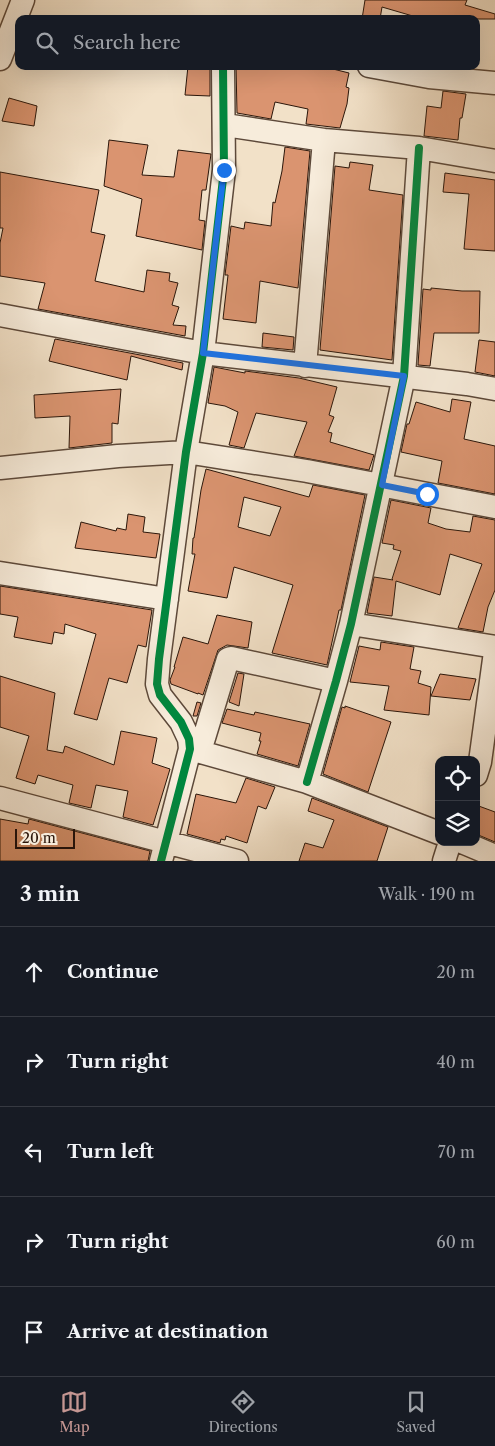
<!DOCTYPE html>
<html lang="en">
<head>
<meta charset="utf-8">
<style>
	body { margin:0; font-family:"Libre Caslon Text",serif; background:#242831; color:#f1f3f6 }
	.controls { position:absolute; right:15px; bottom:15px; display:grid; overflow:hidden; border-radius:10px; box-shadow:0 5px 20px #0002 }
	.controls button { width:45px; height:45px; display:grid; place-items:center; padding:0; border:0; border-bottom:1px solid #363941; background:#171b24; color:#f1f3f6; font:25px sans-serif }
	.scale { position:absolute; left:15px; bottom:12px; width:60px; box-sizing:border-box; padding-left:5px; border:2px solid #2b160a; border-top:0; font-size:14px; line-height:18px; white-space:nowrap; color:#2b160a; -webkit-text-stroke:4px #f7ecdb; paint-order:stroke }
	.stop { position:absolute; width:15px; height:15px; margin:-11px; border:4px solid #1a73e8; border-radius:50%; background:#fff }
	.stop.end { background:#1a73e8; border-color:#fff; box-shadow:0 1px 5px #0008 }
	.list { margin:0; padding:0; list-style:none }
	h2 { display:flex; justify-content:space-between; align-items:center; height:65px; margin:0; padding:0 20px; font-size:21px }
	h2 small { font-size:16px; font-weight:400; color:#9ea1a6 }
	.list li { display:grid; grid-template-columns:32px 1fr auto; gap:15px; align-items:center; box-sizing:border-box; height:90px; padding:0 20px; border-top:1px solid #363941 }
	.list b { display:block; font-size:19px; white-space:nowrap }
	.list em { font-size:16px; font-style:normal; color:#9ea1a6 }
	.icon { flex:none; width:28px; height:28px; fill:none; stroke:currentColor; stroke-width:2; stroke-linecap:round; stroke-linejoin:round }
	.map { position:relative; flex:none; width:495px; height:861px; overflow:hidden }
	.search { position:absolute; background:#171b24; box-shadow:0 5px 20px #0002; left:15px; right:15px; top:15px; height:55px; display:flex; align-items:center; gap:12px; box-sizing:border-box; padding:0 18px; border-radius:10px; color:#9ea1a6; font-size:19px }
	.sheet { height:515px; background:#171b24 }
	nav { display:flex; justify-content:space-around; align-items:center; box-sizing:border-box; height:70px; border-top:1px solid #363941; background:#171b24; font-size:14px; color:#9ea1a6 }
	nav a { display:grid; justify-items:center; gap:2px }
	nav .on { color:#c59692 }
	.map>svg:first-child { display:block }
	.building { fill:#da9470; stroke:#2b160a; fill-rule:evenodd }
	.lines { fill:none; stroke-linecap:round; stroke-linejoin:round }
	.minor-casing { stroke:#5d493a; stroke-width:25 }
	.minor { stroke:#f7ecdb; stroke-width:22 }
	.cycleway-casing { stroke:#f7ecdb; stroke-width:11 }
	.cycleway { stroke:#00873e; stroke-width:8 }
	.route { stroke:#1a73e8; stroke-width:6 }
</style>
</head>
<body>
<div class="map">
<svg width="495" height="861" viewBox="0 0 495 861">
	<rect width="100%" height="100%" fill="#f2e1c8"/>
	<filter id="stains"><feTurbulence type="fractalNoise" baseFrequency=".004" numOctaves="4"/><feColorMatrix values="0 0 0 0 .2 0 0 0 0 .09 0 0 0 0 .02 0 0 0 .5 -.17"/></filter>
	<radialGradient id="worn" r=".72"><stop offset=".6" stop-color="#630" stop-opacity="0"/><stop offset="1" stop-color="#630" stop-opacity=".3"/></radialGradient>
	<!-- building -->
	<path class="building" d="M365,0H467L465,5L495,14V19H423L382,7L380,19H362Z
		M188,66H210V96L185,95Z
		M236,66H321L349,73L346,87L349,88L347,104L340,128L306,124L308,109L275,102L271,119L237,113Z
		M443,91L466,94L462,118H460L458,140L424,136L427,106L441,108Z
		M9,98L37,106L34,126L2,121Z
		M109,140L148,145L142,175L174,177L178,150L211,154L206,190H202L199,220L205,221L202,250L136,236L142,199L104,186Z
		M285,147L310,151L298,288L260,281L256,323L223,319L228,275H225L231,226L244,229L245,222L271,226L273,202L275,203L282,171Z
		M350,162L373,165L369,190L403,195L392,360L320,350L335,166L349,168Z
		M0,172L99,190L91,232L105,235L95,281L144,292L147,270L170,273L169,281L178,283L172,305L179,307L173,325L186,326L185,336L38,309L45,283L0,276V243L3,228H0Z
		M445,173L495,180V251L464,249L469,194L443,192Z
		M431,288L462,291H480L479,333H434L430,366L418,365L423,289L431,290Z
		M263,333L294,337L293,350L262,347Z
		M55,339L183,363L182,370L131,356L127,380L49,361Z
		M479,340L495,342V376L475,372Z
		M214,367L245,373V371L299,378L337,387L329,415L334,417L328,432L332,433L330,442L374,455L369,470L294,456L307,422L256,413L244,448L229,445L238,412L225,406L208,403Z
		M121,389L118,424L112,423V443L69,448L70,416L35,418L34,395Z
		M452,399L471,402L464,439L495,446V494L438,483L442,461L401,452L407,424H409L416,402L450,412Z
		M206,469L309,497L313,485L365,495L341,610H339L327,665L272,653L293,585L234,567L227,598L188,591L195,554H192L193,538H194L201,490ZM244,497L281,507L270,536L238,527Z
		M391,500L431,508L428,523L446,529L470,532L473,516L495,520V590L488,607L483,632L458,628L482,564L450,554L440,595L396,581L392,616L367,613L374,577L393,580L392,579L401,551L393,549L394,545L382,543Z
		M128,514L145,517L143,532L160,534L156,558L75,548L81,522L116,531L117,528L126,530Z
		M0,586L152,610L146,647L138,645L127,683L109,678L97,720L74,714L96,634L65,624L64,634L54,632L52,644L14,637L18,617L0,614Z
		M217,615L252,622L248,648L227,645L218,650L203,695L198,693V694L171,684L170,680L175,667H174L183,637L208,644Z
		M381,642L414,647L410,669L421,671L418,683L431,687L429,715L384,710L389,686L350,682L359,646L380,650Z
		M238,673L244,674L239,706L229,702Z
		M440,674L476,679L470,700L431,696Z
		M0,676L55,693L47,750L63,753L65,746L114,765L121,731L157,738L152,763L170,769L153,825L123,817L128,791L96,785L91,808L69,803L73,785L38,775L35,784L16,778L29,736L0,727Z
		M197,702L201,703L197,716H193Z
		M345,706L391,722L368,792L323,774L342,707L345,708Z
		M227,709L254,715L255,712L310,724L298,766L257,754L261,741H259L261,733L222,723Z
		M246,778L275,787L266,809L258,806L247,843L226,836L225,840L221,839L220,843L187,834L196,794L236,803Z
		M312,798L388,827L377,861H299L305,843L323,848L334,820L308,811Z
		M476,805L495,812V842L476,834Z
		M0,819L28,824L29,819L150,851L148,861H0Z"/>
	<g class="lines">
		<!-- minor casing -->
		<g class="minor-casing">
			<path id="minor" d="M0,59L23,0
				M369,66L429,77L495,83
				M225,125L324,140L419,148L495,161
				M0,315L203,353L467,384L495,389
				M305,366L324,140
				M0,468L118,456L186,452L307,471L495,507
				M0,573L167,599
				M351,624L495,647
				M190,749L307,782L439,833
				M200,751L228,659L231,658L336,681
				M476,775L480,762L495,652
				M307,782L336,681L351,624L404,376L419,148
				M0,798L237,861
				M462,842L495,856
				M161,861L190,749L189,739L181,722L160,695L157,684L159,659L186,452L203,353L224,170L223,66
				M444,861L450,842"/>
		</g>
		<!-- minor -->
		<use href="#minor" class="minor"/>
		<!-- cycleway casing -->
		<g class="cycleway-casing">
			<path id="cycleway" d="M307,782L336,681L351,624L404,376L419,148
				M161,861L190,749L189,739L181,722L160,695L157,684L159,659L186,452L203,353L224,170L223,66"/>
		</g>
		<!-- cycleway -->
		<use href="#cycleway" class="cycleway"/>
	</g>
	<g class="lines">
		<!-- route -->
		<path class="route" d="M224,170L203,353L404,376L382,485L427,494"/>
	</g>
	<rect width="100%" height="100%" filter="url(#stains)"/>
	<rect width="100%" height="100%" fill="url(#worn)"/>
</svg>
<div class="controls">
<button><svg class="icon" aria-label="locate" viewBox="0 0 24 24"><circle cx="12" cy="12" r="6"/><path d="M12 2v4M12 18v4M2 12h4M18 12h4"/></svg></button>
<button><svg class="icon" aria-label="layers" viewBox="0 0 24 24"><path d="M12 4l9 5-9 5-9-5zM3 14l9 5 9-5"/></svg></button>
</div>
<div class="scale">20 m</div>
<div class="stop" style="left:427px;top:494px"></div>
<div class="stop end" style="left:224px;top:170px"></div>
<div class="search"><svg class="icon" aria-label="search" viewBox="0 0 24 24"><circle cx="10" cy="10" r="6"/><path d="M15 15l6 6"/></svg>Search here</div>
</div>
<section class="sheet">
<h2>3 min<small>Walk · 190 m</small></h2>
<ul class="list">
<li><svg class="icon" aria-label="ahead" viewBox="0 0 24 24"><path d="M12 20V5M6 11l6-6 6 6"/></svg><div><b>Continue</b></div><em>20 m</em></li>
<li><svg class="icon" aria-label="right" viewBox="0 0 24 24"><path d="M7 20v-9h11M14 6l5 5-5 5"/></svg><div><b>Turn right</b></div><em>40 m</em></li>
<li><svg class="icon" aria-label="left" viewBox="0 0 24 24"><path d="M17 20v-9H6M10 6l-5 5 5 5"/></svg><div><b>Turn left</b></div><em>70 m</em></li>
<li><svg class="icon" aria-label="right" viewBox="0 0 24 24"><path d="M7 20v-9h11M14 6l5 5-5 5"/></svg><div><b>Turn right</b></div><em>60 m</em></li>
<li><svg class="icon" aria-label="arrive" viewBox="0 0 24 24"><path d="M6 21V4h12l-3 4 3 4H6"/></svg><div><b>Arrive at destination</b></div></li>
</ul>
</section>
<nav>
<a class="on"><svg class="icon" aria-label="map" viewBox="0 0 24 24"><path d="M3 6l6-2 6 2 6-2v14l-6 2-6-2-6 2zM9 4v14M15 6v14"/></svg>Map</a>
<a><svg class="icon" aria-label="directions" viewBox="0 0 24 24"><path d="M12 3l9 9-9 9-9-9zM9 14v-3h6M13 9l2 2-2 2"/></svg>Directions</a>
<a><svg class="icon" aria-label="saved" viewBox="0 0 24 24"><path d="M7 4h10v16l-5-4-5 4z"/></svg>Saved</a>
</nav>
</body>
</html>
